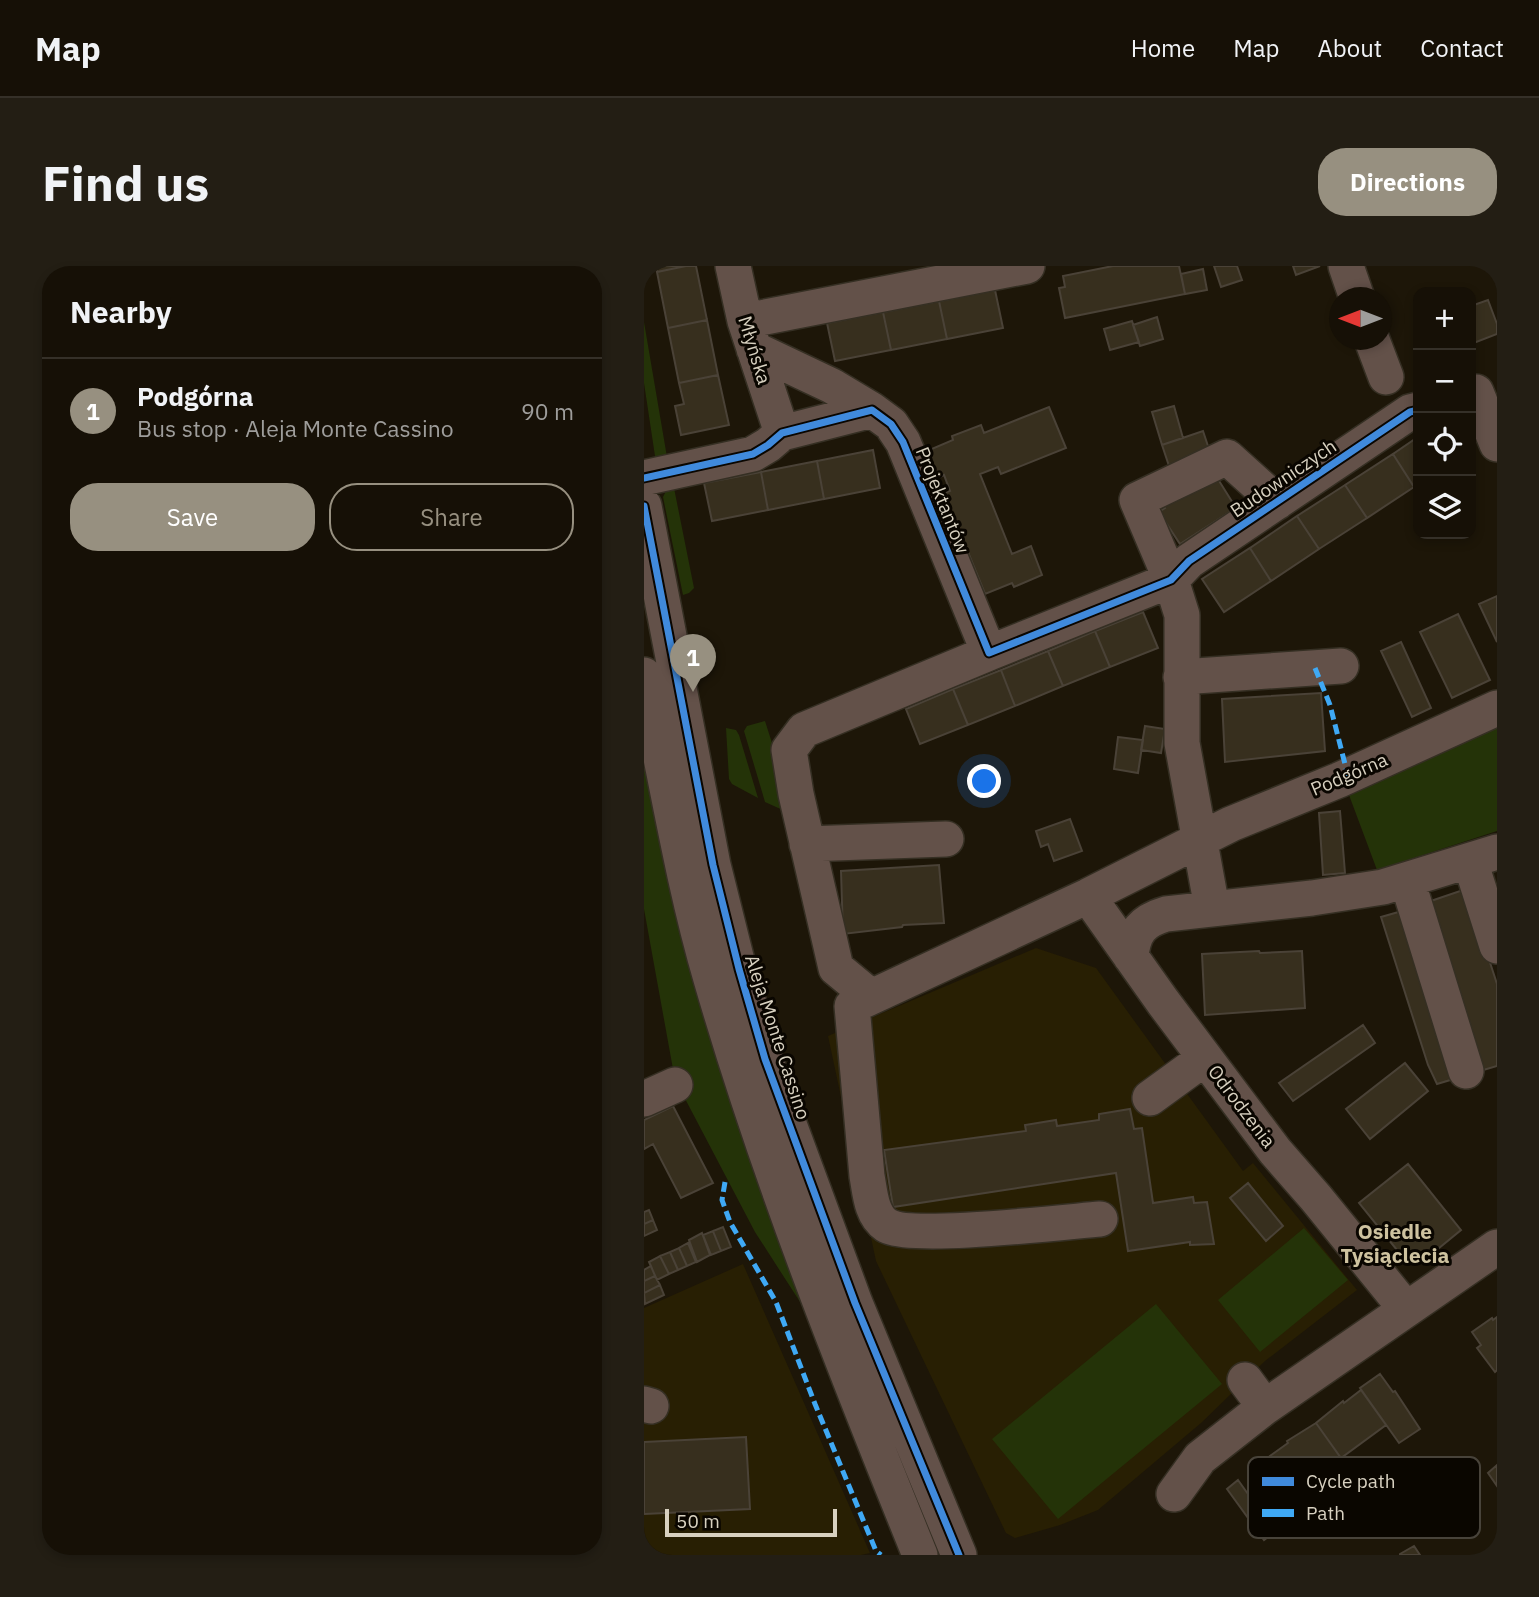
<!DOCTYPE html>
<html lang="en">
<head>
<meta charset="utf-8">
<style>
	body { margin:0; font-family:"IBM Plex Sans",sans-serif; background:#231e14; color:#f1f3f6 }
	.controls { position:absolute; right:21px; top:21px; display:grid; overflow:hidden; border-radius:14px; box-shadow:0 4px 10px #0003 }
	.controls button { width:63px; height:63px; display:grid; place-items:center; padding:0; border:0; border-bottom:2px solid #353028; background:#161006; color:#f1f3f6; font:35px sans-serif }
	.compass { position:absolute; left:685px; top:21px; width:63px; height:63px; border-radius:50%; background:#161006; box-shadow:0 4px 10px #0003; rotate:270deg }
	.scale { position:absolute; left:21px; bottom:18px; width:172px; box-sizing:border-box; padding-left:7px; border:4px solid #d8d1c0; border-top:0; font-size:19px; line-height:24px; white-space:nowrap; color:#d8d1c0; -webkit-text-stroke:5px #0a0600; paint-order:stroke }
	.you { position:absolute; left:341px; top:516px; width:24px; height:24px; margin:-18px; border:5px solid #fff; border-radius:50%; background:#1a73e8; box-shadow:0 0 0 10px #1a73e833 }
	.badge { display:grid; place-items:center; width:46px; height:46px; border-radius:50%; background:#979080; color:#fff; font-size:23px; font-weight:700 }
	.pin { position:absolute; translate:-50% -58px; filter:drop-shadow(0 2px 4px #0008) }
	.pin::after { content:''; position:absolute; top:37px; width:24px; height:21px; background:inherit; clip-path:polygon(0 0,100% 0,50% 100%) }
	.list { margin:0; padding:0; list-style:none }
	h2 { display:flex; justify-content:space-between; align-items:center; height:91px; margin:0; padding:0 28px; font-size:30px }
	h2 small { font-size:23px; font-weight:400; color:#9e9d9b }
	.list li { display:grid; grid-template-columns:46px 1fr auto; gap:21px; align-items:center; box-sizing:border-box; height:105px; padding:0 28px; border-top:2px solid #353028 }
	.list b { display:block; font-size:26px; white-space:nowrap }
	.list p { margin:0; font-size:23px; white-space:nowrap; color:#9e9d9b }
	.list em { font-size:23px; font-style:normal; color:#9e9d9b }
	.actions { display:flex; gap:14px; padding:21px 28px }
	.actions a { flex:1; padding:16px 0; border:2px solid #979080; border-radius:28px; text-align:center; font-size:24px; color:#979080 }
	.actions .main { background:#979080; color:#fff }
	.icon { flex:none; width:38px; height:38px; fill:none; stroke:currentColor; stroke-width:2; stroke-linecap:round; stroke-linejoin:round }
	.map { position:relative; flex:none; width:853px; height:1289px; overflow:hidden; border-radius:28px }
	header { display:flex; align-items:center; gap:42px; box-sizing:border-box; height:98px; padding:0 35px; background:#161006; border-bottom:2px solid #353028 }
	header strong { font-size:33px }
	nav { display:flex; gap:38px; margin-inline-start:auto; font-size:24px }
	.intro { display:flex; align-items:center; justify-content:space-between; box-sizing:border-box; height:168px; padding:0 42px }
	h1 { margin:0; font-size:49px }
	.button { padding:18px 32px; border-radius:28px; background:#979080; color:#fff; font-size:24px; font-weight:700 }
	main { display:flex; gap:42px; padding:0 42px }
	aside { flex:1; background:#161006; border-radius:28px; box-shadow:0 4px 10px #0003 }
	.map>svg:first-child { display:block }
	.built { fill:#281f03 }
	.green { fill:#243308 }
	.building { fill:#372f1e; stroke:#4a4237; stroke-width:2 }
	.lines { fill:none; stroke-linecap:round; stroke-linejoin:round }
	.minor-casing { stroke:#352f23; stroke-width:38 }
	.minor { stroke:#635149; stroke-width:35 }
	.quiet { stroke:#3fa9f5; stroke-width:5; stroke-dasharray:10 5; stroke-linecap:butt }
	.cycleway-casing { stroke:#0a0600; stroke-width:11 }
	.cycleway { stroke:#408adc; stroke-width:7 }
	.labels { text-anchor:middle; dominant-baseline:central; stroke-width:6; stroke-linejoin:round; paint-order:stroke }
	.street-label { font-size:19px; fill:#d8d1c0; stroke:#0a0600 }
	.neighbourhood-label { font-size:21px; font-weight:bold; fill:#cec29f; stroke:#0a0600 }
	.key { fill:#0a0600; stroke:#48433a; stroke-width:2 }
	.key-label { font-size:19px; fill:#d8d1c0 }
</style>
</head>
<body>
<header>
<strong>Map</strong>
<nav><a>Home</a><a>Map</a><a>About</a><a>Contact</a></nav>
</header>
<div class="intro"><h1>Find us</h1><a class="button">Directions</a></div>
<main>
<aside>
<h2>Nearby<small></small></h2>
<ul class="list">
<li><span class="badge">1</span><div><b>Podgórna</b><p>Bus stop · Aleja Monte Cassino</p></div><em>90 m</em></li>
</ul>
<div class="actions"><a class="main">Save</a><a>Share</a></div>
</aside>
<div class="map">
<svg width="853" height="1289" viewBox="0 0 853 1289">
	<rect width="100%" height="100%" fill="#1d1608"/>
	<!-- built -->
	<path class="built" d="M392,682L452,702L599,905L609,897L713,1024L621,1095L557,1157L454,1244L416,1259L371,1272L362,1267L232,995L184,770Z
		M99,998L226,1287L217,1289H0V1042Z"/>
	<!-- green -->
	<path class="green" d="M0,56L24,197L11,190L0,117Z
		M29,217L50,322L45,327L39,329L19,231L24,221Z
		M121,455L128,477L144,545H141L121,536L100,465L103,460Z
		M853,461V565L733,604L705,529Z
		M82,462L92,464L95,469L114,532L88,518L85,513Z
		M0,466L163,1036L158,1039L111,966L37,825L29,803L0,643Z
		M660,962L704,1014L616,1086L574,1034Z
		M512,1038L578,1118L414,1253L348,1173Z"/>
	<!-- building -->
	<path class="building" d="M12,0H42L13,6Z
		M42,0H52L63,54L24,62L13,6Z
		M469,0H535L541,28L421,52L415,22L421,21L419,10Z
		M570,0H593L598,14L577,21Z
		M649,0H676L652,9Z
		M559,3L563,24L541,28L537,8Z
		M351,24L359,62L303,73L295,35Z
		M844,34L853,58V68L827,78V40Z
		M295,35L303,73L247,84L239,46Z
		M239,46L247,84L191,95L183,57Z
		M513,51L519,73L496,80L489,59Z
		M63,54L74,109L35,117L24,62Z
		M488,55L495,76L466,84L460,63Z
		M74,109L85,159L37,169L31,140L40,138L35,117Z
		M530,140L539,172L518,179L508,146Z
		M405,141L422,182L357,208L354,201L336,208L368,288L387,280L398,309L370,321L368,317L341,328L300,227L306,225L300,209L294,212L283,185L309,174L308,170L337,159L340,167Z
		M559,165L566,186L525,200L518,179Z
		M774,171V218L770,221L749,188Z
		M229,184L236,222L180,233L173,195Z
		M749,188L770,221L723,252L701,219Z
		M173,195L180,233L124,244L117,206Z
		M117,206L124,244L68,255L60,217Z
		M572,210L592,242L536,278L515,246L521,242L517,236Z
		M701,219L723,252L675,283L653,250Z
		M653,250L675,283L627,315L606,282Z
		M606,282L627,315L580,346L558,313Z
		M853,330V376L835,338Z
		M499,346L514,382L466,401L451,365Z
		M814,348L846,414L808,432L776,366Z
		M451,365L466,401L419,420L404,385Z
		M757,376L787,442L768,451L737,385Z
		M404,385L419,420L371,440L357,404Z
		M357,404L371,440L324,459L309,423Z
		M309,423L324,459L276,478L262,443Z
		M677,427L681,485L581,496L578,433Z
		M501,460L521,463L517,487L497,484Z
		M474,471L499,474L494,507L470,503Z
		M696,545L701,607L679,609L675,547Z
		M426,553L438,585L410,595L404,578L397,581L392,565Z
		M295,599L300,657L259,659L258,661L199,668L197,605Z
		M822,623L853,718V800L836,805L781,637Z
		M758,645L813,812L793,818L784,799L737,651Z
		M615,685L616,687L658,685L661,742L561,749L558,688Z
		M719,759L731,777L649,835L635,817Z
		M761,797L784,825L726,873L702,843Z
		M29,840L69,917L37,932L9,878L0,883V854Z
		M486,843L490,863L498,862L509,937L549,931L550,937L563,936L570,978L546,979V976L484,985L472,907L249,941L240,884L382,865L381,859L412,854L413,860L455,854V848Z
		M764,898L817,964L778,996L761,994L715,937Z
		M604,917L639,960L622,975L586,932Z
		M5,944L9,954L0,958V946Z
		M9,954L13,964L0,970V958Z
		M79,961L87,981L77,985L69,965Z
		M69,965L77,985L67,989L59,969Z
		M58,967L66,989L53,996L45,974Z
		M44,977L52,996L43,1000L35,982Z
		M35,982L43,1000L34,1004L26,986Z
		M26,986L34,1004L25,1008L16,990Z
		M16,990L25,1008L13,1014L5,996Z
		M7,1000L11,1010L0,1015V1004Z
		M11,1010L16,1019L0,1027V1015Z
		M16,1019L20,1029L1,1038L0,1027Z
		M853,1051V1104L851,1106L833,1082L837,1079L828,1066L848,1052L849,1054Z
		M736,1108L749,1126L751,1125L776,1163L755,1177L716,1122Z
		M717,1124L742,1159L697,1192L672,1157L699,1135L700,1137Z
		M672,1157L697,1192L651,1226L626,1190L644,1177L643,1175Z
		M102,1171L106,1243L0,1248V1176Z
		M853,1199V1220L844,1207Z
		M594,1214L619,1249L635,1238L647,1254L620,1274L583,1223Z
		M770,1280L776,1289H756V1288Z"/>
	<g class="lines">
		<!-- minor casing -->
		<g class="minor-casing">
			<path id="minor" d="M89,0L101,55L138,167
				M702,0L713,32
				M101,55L383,0
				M728,74L742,111
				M110,83L188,120L228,144
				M832,126L853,178
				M0,212L109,188L124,179L138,167L228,144L247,158L259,176L345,387L527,314L545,295L766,146L774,144
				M0,240L69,599L95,703L121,793L211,1037L315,1289
				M0,409C22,510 38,614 67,713C124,910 199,1099 276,1289
				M537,411L697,400
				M163,578L302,573
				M826,595L853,680
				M763,614L822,805
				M444,630L519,736L631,885L672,932L762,1043
				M568,642L538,477V349L527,314L493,234L583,191L633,236
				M487,691C489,666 498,655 522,648L668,632L739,621L853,586
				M227,731L192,702L152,528L145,484L160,464L345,387
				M506,832L561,792
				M0,833L31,819
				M456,953C420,956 265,974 242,959C227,949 226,926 223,910L208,740L444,630L587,558L695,514L853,442
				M601,1114L621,1141
				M0,1138L7,1140
				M530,1228L556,1192L621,1141L853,981"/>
		</g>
		<!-- minor -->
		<use href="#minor" class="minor"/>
		<!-- quiet -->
		<path class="quiet" d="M671,402L686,439L704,510
			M81,916L78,934L86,956L132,1036L171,1138L232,1285L237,1289"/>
		<!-- cycleway casing -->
		<g class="cycleway-casing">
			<path id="cycleway" d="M0,212L109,188L124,179L138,167L228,144L247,158L259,176L345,387L527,314L545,295L766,146L774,144
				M0,240L69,599L95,703L121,793L211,1037L315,1289"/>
		</g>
		<!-- cycleway -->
		<use href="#cycleway" class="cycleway"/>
	</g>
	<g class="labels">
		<!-- street labels -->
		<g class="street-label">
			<text transform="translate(111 84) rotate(73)">Młyńska</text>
			<text transform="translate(639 212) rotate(-34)">Budowniczych</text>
			<text transform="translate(299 234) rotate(68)">Projektantów</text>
			<text transform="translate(705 508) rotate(-23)">Podgórna</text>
			<text transform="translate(134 771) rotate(72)">Aleja Monte Cassino</text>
			<text transform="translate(598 840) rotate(53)">Odrodzenia</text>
		</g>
		<!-- neighbourhood labels -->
		<g class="neighbourhood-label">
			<text x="751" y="965">Osiedle<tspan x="751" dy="24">Tysiąclecia</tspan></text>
		</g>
	</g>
	<!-- legend -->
	<rect x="604" y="1191" width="232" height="81" rx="10" class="key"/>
	<rect x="618" y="1211" width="32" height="9" fill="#408adc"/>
	<rect x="618" y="1243" width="32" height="8" fill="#3fa9f5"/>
	<g class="key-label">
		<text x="662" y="1222">Cycle path</text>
		<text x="662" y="1254">Path</text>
	</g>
</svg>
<div class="controls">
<button>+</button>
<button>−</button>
<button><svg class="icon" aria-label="locate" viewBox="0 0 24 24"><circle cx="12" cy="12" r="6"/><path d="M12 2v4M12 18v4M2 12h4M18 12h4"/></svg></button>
<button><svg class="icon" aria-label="layers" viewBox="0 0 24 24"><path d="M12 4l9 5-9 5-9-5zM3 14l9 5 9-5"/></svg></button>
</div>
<svg class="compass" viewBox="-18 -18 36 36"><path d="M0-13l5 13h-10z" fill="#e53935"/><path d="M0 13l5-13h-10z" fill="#9e9d9b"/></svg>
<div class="scale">50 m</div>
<div class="you"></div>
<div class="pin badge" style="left:49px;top:426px">1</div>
</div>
</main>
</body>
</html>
